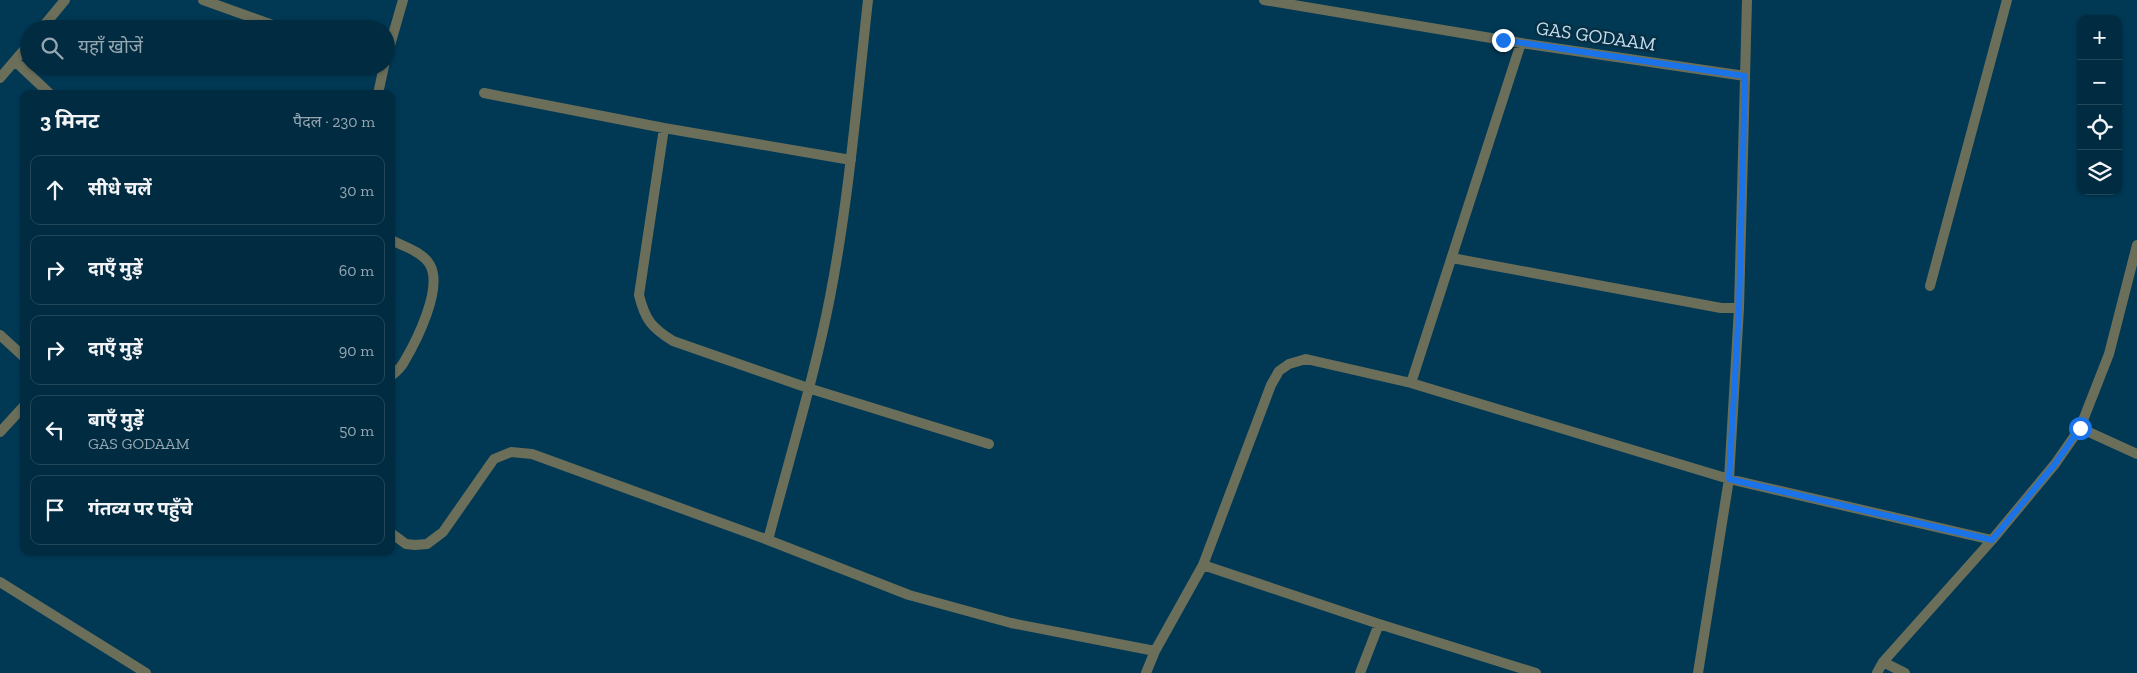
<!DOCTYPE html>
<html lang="hi">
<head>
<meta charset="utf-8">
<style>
	body { margin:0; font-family:"Zilla Slab","Noto Sans Devanagari",serif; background:#0b3347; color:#f1f3f6 }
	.controls { position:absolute; right:15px; top:15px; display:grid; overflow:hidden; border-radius:10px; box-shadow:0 1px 4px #0004 }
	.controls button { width:45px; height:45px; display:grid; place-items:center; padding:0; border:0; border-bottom:1px solid #234759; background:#012b40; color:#f1f3f6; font:25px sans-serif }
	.stop { position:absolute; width:15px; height:15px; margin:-11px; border:4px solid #1a73e8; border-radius:50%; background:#fff }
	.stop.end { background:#1a73e8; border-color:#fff; box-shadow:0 1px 5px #0008 }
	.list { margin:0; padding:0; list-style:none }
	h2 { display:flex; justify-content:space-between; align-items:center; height:65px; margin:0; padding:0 20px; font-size:21px }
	h2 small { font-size:16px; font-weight:400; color:#96a7b1 }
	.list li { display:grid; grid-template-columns:32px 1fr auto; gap:15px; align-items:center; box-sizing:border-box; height:70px; margin:0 10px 10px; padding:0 10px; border:1px solid #234759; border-radius:10px }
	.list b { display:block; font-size:19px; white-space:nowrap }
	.list p { margin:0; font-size:16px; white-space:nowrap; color:#96a7b1 }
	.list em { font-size:16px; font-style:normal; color:#96a7b1 }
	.icon { flex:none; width:28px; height:28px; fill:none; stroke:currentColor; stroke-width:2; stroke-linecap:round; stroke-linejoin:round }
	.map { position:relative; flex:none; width:2137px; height:673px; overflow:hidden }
	.search { position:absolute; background:#012b40; box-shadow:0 1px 4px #0004; left:20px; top:20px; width:375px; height:55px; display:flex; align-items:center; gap:12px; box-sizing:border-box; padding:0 18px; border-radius:28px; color:#96a7b1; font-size:19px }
	.panel { position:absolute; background:#012b40; box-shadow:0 1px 4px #0004; left:20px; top:90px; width:375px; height:465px; border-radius:10px }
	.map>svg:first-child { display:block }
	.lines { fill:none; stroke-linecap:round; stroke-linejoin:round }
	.street { stroke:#6b6f5a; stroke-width:10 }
	.route { stroke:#1a73e8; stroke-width:6 }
	.labels { text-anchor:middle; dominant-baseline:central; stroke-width:5; stroke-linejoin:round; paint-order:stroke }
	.street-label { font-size:19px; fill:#c4ddee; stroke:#072f43 }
</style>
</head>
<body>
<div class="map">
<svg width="2137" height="673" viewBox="0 0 2137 673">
	<rect width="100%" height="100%" fill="#013955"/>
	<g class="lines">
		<!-- street -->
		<path class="street" d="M203,0L284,29
			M1264,0L1521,43L1745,76
			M41,29L65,0
			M386,59L403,0
			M15,61L50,94
			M0,78L29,44
			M484,93L664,128L851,160
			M378,94L384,66
			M664,128L639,295C645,320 652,328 673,341L808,388L989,444
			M391,240C403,246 423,252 430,265C443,288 417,340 404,362C401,368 396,372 391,376
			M1452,258L1721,308H1739
			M1930,286L2007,0
			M0,335L24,357
			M1411,383L1521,43
			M2080,428L2137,454
			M0,432L24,406
			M391,533L406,544L415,545L427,544L443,532L494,459L511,452L532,454L768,540L909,595L1011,623L1155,651
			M768,540C789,459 814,379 830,297C849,199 857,99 868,0
			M1203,565L1379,624L1536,673
			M0,582L146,673
			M1883,662L1905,673
			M1146,673L1155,651L1203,565L1271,385L1279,371L1289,364L1306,359L1411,383L1729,479L1992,540
			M1360,673L1379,624
			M1698,673L1729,479L1739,308L1747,0
			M1877,673L1883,662L1992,540L2055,464L2080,428L2109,354L2137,245"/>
	</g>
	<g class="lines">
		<!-- route -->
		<path class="route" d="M1503,40L1745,76L1739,308L1729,479L1992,540L2055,464L2080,428"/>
	</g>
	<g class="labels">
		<!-- street labels -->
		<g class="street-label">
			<text transform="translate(1596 36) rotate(8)">GAS GODAAM</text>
		</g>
	</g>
</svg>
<div class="controls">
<button>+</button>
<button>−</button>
<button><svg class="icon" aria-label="locate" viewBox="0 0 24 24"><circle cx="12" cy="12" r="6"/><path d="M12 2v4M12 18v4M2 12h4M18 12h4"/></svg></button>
<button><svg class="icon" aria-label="layers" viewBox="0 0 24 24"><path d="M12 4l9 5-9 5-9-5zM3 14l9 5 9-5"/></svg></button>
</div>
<div class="stop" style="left:2080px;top:428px"></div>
<div class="stop end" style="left:1503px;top:40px"></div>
<div class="search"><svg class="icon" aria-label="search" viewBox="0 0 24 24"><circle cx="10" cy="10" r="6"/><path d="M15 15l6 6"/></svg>यहाँ खोजें</div>
<section class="panel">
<h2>3 मिनट<small>पैदल · 230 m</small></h2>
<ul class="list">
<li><svg class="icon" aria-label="ahead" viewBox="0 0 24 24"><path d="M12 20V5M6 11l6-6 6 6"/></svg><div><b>सीधे चलें</b></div><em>30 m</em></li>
<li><svg class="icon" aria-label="right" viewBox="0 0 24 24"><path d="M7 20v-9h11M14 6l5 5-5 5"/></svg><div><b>दाएँ मुड़ें</b></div><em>60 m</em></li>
<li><svg class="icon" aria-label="right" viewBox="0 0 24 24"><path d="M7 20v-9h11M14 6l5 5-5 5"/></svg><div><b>दाएँ मुड़ें</b></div><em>90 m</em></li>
<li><svg class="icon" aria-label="left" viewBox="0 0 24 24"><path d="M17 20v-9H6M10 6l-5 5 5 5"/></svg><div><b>बाएँ मुड़ें</b><p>GAS GODAAM</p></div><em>50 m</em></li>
<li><svg class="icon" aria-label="arrive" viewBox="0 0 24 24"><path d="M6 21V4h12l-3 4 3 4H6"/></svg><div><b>गंतव्य पर पहुँचे</b></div></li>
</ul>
</section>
</div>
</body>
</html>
